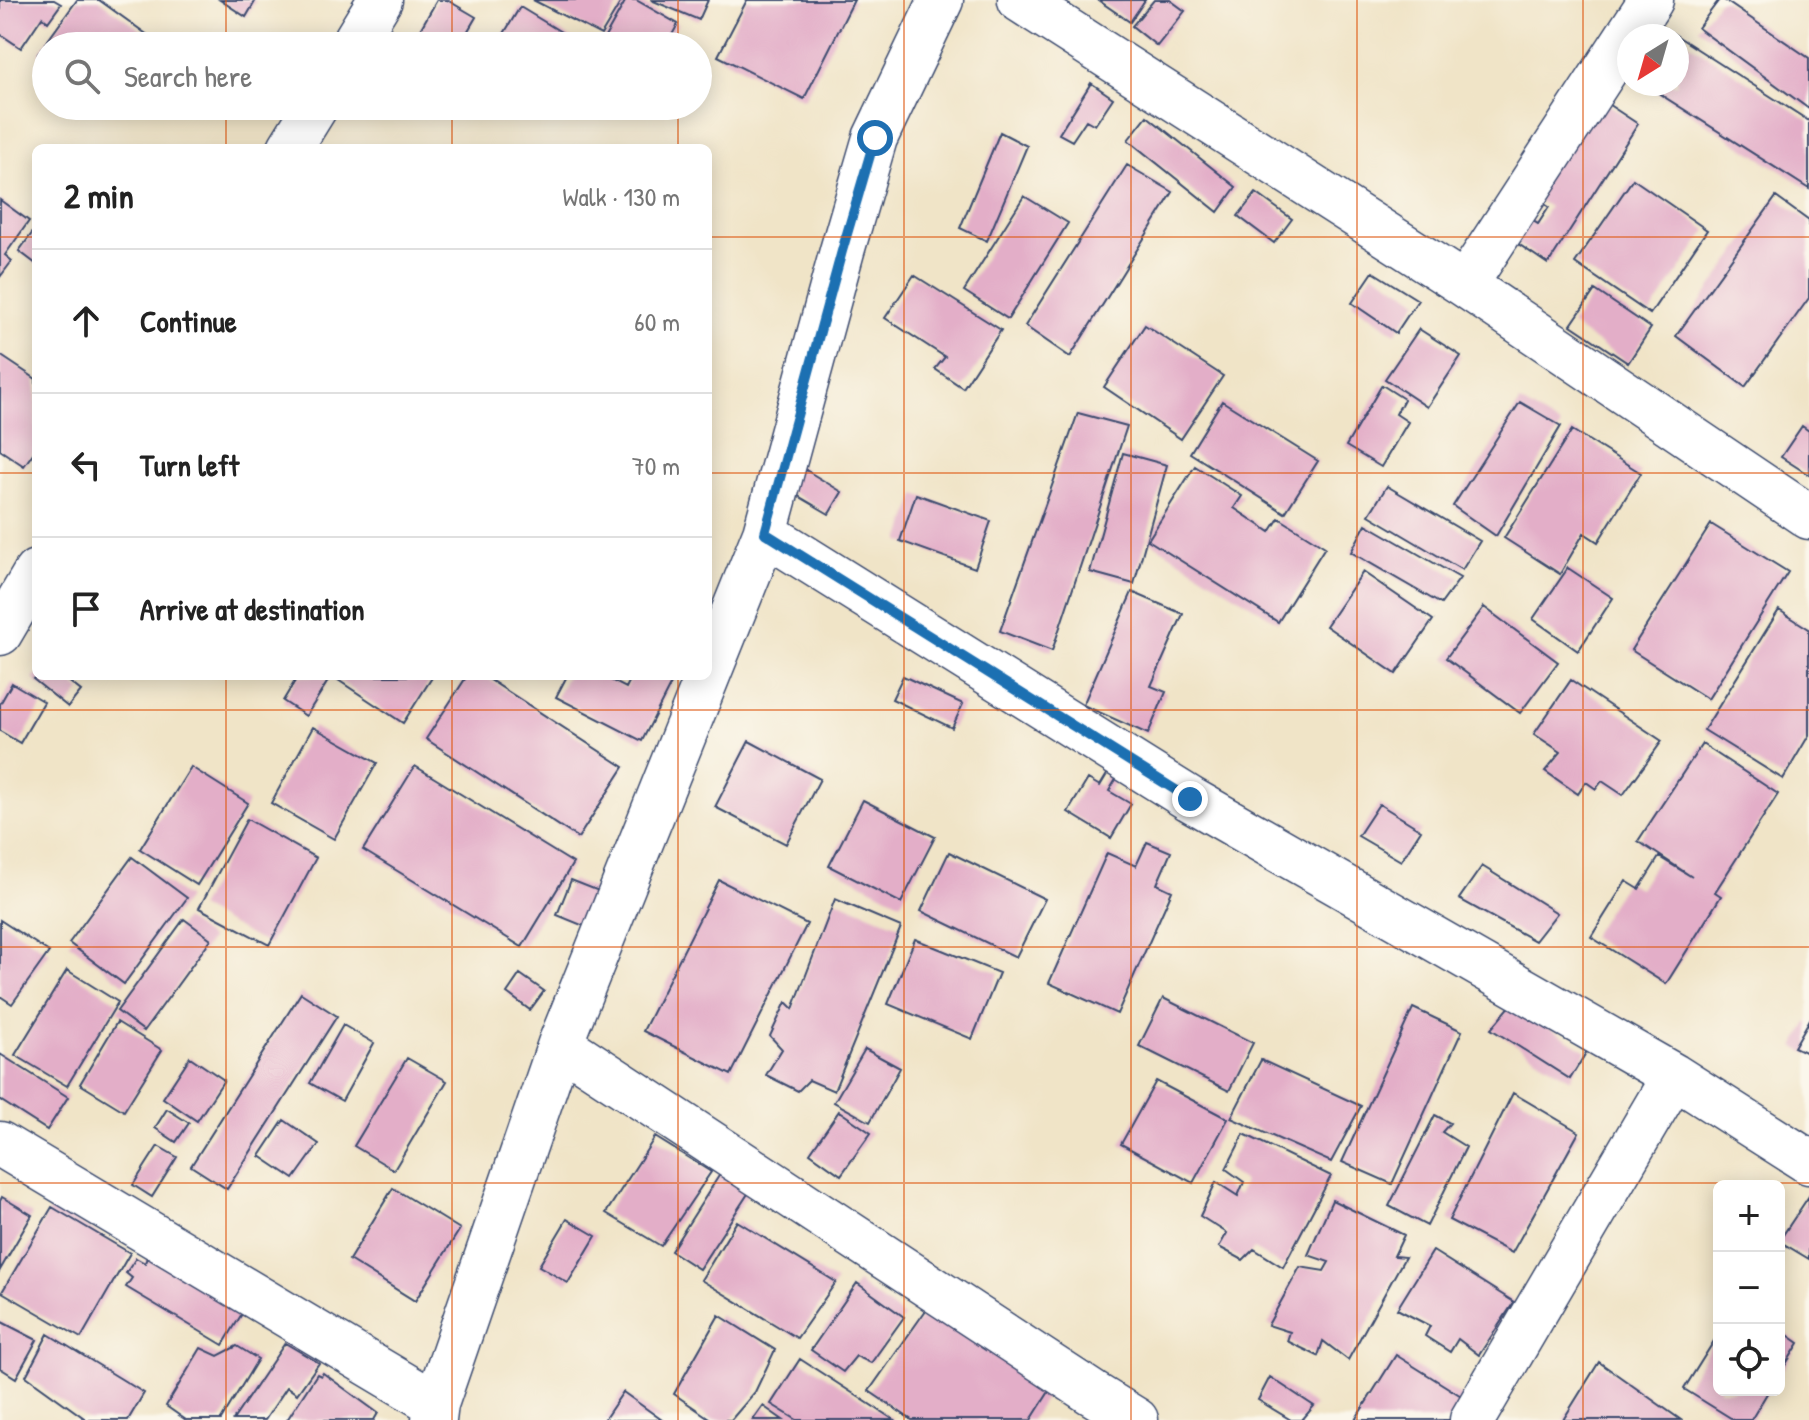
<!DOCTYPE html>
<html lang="en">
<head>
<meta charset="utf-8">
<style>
	body { margin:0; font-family:"Patrick Hand",sans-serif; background:#f6f6f6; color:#222 }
	.controls { position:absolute; right:24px; bottom:24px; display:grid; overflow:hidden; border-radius:12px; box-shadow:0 4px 20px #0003 }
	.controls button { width:72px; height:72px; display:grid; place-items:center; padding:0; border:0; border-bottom:2px solid #e0e0e0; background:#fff; color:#222; font:40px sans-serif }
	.compass { position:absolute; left:1617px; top:24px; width:72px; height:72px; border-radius:50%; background:#fff; box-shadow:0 4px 20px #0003; rotate:217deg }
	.stop { position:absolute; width:24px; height:24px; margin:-18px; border:6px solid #1f6fb2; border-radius:50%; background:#fff }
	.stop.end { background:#1f6fb2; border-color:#fff; box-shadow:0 2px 8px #0008 }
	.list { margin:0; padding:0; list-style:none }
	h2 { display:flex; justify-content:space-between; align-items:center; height:104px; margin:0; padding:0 32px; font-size:34px }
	h2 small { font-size:26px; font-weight:400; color:#767676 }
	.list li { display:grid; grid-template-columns:52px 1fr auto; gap:24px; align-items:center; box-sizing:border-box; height:144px; padding:0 32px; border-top:2px solid #e0e0e0 }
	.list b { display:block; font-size:30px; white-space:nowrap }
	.list em { font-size:26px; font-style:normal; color:#767676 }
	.icon { flex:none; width:44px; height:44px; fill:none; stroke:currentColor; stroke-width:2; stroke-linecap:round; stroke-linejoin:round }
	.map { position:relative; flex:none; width:1809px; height:1420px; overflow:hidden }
	.search { position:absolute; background:#fff; box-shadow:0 4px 20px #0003; left:32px; top:32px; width:680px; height:88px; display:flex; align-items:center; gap:20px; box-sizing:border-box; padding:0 28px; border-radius:44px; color:#767676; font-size:30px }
	.panel { position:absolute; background:#fff; box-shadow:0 4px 20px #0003; left:32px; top:144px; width:680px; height:536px; border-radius:12px }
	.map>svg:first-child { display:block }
	.building { fill:#e3aec8 }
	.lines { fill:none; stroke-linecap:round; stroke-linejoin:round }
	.street-casing { stroke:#3b4a6e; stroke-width:47 }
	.street { stroke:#fff; stroke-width:44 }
	.route { stroke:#1f6fb2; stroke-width:10 }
	.grid { fill:none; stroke:#de5710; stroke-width:2; stroke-opacity:0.55 }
</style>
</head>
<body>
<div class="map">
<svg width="1809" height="1420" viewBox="0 0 1809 1420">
	<rect width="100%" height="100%" fill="#fbf7ec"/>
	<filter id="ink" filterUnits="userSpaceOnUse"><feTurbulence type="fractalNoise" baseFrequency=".0125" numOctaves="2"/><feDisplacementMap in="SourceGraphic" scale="16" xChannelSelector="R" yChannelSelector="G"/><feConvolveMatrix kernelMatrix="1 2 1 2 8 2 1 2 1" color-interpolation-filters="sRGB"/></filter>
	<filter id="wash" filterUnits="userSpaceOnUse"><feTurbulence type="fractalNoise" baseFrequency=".006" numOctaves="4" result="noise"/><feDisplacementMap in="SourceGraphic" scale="32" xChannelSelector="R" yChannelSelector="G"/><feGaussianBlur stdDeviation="1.8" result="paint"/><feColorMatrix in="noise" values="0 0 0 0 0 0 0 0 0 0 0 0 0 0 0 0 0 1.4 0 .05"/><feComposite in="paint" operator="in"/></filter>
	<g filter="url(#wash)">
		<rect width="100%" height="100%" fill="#f0e4c7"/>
		<g id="blocks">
			<!-- building -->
			<path class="building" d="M0,0H54L61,4L48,22L42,17L21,48L0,34Z
				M77,0H99L163,46H46V60L38,54Z
				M220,0H256L246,17Z
				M437,0H447L476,17L459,46H420L413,42Z
				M533,0H622L601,35Z
				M626,0H636L678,24L666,46H600Z
				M651,0H708L699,20Z
				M747,0H854L804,99L718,56Z
				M1098,0H1145L1130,22Z
				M1154,0H1170L1185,11L1157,46L1132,26Z
				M1719,0H1724L1809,58V109L1698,28Z
				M520,7L584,46H483L488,35L497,45Z
				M1653,21L1677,36H1643Z
				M1677,36L1809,121V189L1644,84H1677Z
				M1091,83L1113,98L1095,125L1086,120L1072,141L1059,134Z
				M1594,95L1638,124L1548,264L1505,235L1521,213L1538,224L1549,207L1529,194Z
				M1147,116L1236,187L1218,212L1128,140Z
				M1000,132L1027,146L987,241L960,228Z
				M1127,165L1173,192L1070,357L1025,326Z
				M1633,179L1707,230L1650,314L1575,263Z
				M1256,193L1292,219L1274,243L1238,216Z
				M1024,196L1068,223L1008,319L964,291Z
				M1776,197L1809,221V298L1745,387L1676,336Z
				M0,200L29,221L5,255L12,261L0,277Z
				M36,228V264L19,251Z
				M1373,272L1418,300L1396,333L1352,303Z
				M914,275L1001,330L963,388L935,369L945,357L885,318Z
				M1595,290L1651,328L1628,363L1571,325Z
				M1145,325L1223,376L1181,439L1104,387Z
				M1419,329L1461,356L1427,407L1385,379Z
				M0,355L36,379V449L24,466L0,450Z
				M1382,385L1404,399L1396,414L1408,422L1381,467L1346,446Z
				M1222,401L1318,461L1285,513L1190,453Z
				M1520,402L1561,426L1496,536L1453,506Z
				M1078,413L1127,426L1052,651L1000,631Z
				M1802,426L1809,431V475L1781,457Z
				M1572,430L1641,473L1598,542L1584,533L1560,574L1504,538Z
				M1123,453L1167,465L1134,584L1090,572Z
				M796,464L842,492L829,514L783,487Z
				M1195,466L1242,496L1234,508L1270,532L1279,518L1325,547L1278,622L1148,540Z
				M1387,486L1480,541L1462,570L1369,515Z
				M916,494L991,521L975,568L900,541Z
				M1366,524L1460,578L1441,604L1351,552Z
				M1711,524L1788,572L1708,699L1631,650Z
				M1568,568L1613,598L1578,651L1533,619Z
				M1363,572L1433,620L1396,674L1326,626Z
				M1132,592L1183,614L1151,686L1166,692L1148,734L1083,705Z
				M1484,607L1558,662L1520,713L1446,658Z
				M1779,610L1809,629V735L1783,779L1704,730Z
				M36,676H62L81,691L68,707L33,679Z
				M298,676H319L328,681L306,716L283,701Z
				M336,676H433L403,723L335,678Z
				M467,676H484L624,767L578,838L426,739Z
				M567,676H603L626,688L632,676H675L642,741L556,697Z
				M903,676L963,704L952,728L892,699Z
				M1571,680L1662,741L1623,795L1602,781L1596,789L1586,782L1578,794L1545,771L1561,752L1534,734Z
				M12,683L44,702L20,743L0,731V704Z
				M313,727L377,763L334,839L271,803Z
				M749,741L820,779L786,844L715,807Z
				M1702,744L1778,794L1715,892L1721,896L1666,984L1591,937L1626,881L1639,889L1659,857L1692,877L1638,841Z
				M415,766L573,863L522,947L363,850Z
				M191,767L248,803L197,885L140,849Z
				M1109,771L1118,776L1109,791L1131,804L1111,838L1068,812L1088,779L1100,786Z
				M863,800L935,837L901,903L829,866Z
				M1379,804L1421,830L1401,861L1358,836Z
				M247,819L316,858L269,945L199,908Z
				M1147,842L1171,852L1157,884L1172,891L1117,1014L1049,983L1107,853L1136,866Z
				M949,852L1045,899L1016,957L921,911Z
				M132,857L187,898L124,984L69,943Z
				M1482,866L1557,913L1535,941L1459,899Z
				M571,880L599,891L584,926L557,915Z
				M719,880L807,924L731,1075L643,1031Z
				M835,899L901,927L834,1091L809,1080L798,1091L766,1075L782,1049L770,1036L786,1002L793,1009Z
				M184,919L211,939L144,1031L117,1011Z
				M0,920L49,952L12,1004L0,996Z
				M915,939L999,973L972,1039L888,1004Z
				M67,970L118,1002L67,1086L15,1055Z
				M520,974L544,991L530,1010L507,993Z
				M301,993L337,1016L227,1189L191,1166Z
				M1163,998L1253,1043L1229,1091L1139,1046Z
				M1511,1005L1587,1051L1570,1079L1491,1029Z
				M1413,1008L1462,1031L1392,1184L1342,1162Z
				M1809,1021V1054L1794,1047Z
				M117,1022L162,1050L124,1111L80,1084Z
				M343,1025L374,1043L342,1101L310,1083Z
				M865,1049L900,1068L870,1122L834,1102Z
				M0,1054L68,1097L47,1130L0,1100Z
				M190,1057L224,1080L197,1121L163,1098Z
				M407,1058L447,1081L394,1170L354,1146Z
				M1261,1060L1361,1106L1331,1162L1231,1118Z
				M1156,1081L1228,1119L1193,1183L1121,1144Z
				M1513,1093L1579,1132L1512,1253L1449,1220Z
				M167,1109L189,1123L176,1142L155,1128Z
				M839,1111L871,1133L841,1175L810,1153Z
				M1435,1115L1450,1123L1442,1132L1466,1147L1427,1226L1389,1206Z
				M284,1120L319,1144L294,1179L260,1156Z
				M1244,1134L1331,1176L1283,1267L1254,1249L1243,1260L1219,1247L1227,1233L1200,1216L1216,1182L1238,1196L1244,1182L1226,1169Z
				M655,1137L711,1172L661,1246L606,1213Z
				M158,1146L177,1157L152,1197L133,1185Z
				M722,1171L751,1189L699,1269L671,1251Z
				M393,1188L460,1229L415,1301L349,1260Z
				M1809,1196V1259L1779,1241Z
				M2,1197L32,1215L0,1270V1201Z
				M1332,1200L1404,1235L1394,1256L1405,1257L1348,1360L1323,1341L1318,1356L1287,1341L1290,1332L1268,1325L1300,1267L1324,1271L1329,1262L1308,1255Z
				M52,1207L130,1253L81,1338L2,1292Z
				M567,1219L596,1236L568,1283L539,1266Z
				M737,1221L836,1282L797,1338L701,1280Z
				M1433,1251L1514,1302L1479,1355L1458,1339L1450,1352L1425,1336L1430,1326L1397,1309Z
				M148,1254L243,1312L223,1345L126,1287L132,1278L126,1273L136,1258L145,1263Z
				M857,1283L904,1317L871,1363L856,1356L843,1372L811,1350Z
				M926,1310L1050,1390L1031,1420H912L869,1391Z
				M719,1315L775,1350L755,1392L731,1420H712L674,1394Z
				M0,1321L37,1340L16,1378L0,1368Z
				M1779,1329L1799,1343L1779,1375Z
				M1719,1333V1390H1769L1751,1420H1734L1684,1389Z
				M48,1334L144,1393L128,1420H87L26,1376Z
				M285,1343L319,1363L297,1394L287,1387L265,1420H233Z
				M237,1346L258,1359L221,1420H186L166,1406L201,1348L218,1356Z
				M1396,1355L1466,1399L1452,1420H1355Z
				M800,1359L894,1420H797L771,1404Z
				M1599,1362L1681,1420H1563Z
				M323,1373L378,1413L374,1420H287L317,1374L321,1376Z
				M1270,1377L1314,1406L1302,1420H1291L1258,1400Z
				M623,1392L662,1420H604Z
				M763,1406L783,1420H753Z"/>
		</g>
	</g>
	<g filter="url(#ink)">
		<use href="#blocks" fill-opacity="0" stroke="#3b4a6e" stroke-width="2"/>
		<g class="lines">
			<!-- street casing -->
			<g class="street-casing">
				<path id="street" d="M1020,0L1465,285L1809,517
					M352,46L380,0
					M290,148L316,106
					M1465,285L1651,0
					M765,533L1190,799L1674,1076L1809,1162
					M0,633L36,572
					M560,1044L1092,1393L1136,1420
					M0,1144L436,1404
					M434,1420L436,1404L560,1044L765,533L842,251L875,138L941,0
					M1472,1420L1674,1076"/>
			</g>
			<!-- street -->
			<use href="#street" class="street"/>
		</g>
	</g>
	<g class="lines" filter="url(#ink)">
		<!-- route -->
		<path class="route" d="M875,138L842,251L765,533L1190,799"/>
	</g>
	<!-- grid -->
	<path class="grid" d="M226,0V46M452,0V46M678,0V46M904,0V1420M1131,0V1420M1357,0V1420M1583,0V1420M226,106V148M452,106V148M678,106V148M0,237H36M708,237H1809M0,473H36M708,473H1809M226,676V1420M452,676V1420M678,676V1420M0,710H1809M0,947H1809M0,1183H1809"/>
</svg>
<div class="controls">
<button>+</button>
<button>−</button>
<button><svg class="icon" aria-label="locate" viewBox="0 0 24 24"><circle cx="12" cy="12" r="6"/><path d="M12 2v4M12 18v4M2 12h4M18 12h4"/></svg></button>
</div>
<svg class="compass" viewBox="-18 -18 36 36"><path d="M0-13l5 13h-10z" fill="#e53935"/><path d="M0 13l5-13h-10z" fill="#767676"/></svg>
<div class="stop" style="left:875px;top:138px"></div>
<div class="stop end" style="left:1190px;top:799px"></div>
<div class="search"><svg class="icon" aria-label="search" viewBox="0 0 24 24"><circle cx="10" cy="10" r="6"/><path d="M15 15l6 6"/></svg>Search here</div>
<section class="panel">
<h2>2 min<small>Walk · 130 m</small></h2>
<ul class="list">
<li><svg class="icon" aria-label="ahead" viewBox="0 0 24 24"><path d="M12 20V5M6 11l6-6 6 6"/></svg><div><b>Continue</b></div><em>60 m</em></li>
<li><svg class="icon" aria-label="left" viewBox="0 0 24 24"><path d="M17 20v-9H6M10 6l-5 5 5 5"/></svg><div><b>Turn left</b></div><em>70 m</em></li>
<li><svg class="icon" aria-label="arrive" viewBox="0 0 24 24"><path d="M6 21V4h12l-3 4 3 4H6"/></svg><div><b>Arrive at destination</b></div></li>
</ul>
</section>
</div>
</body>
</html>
